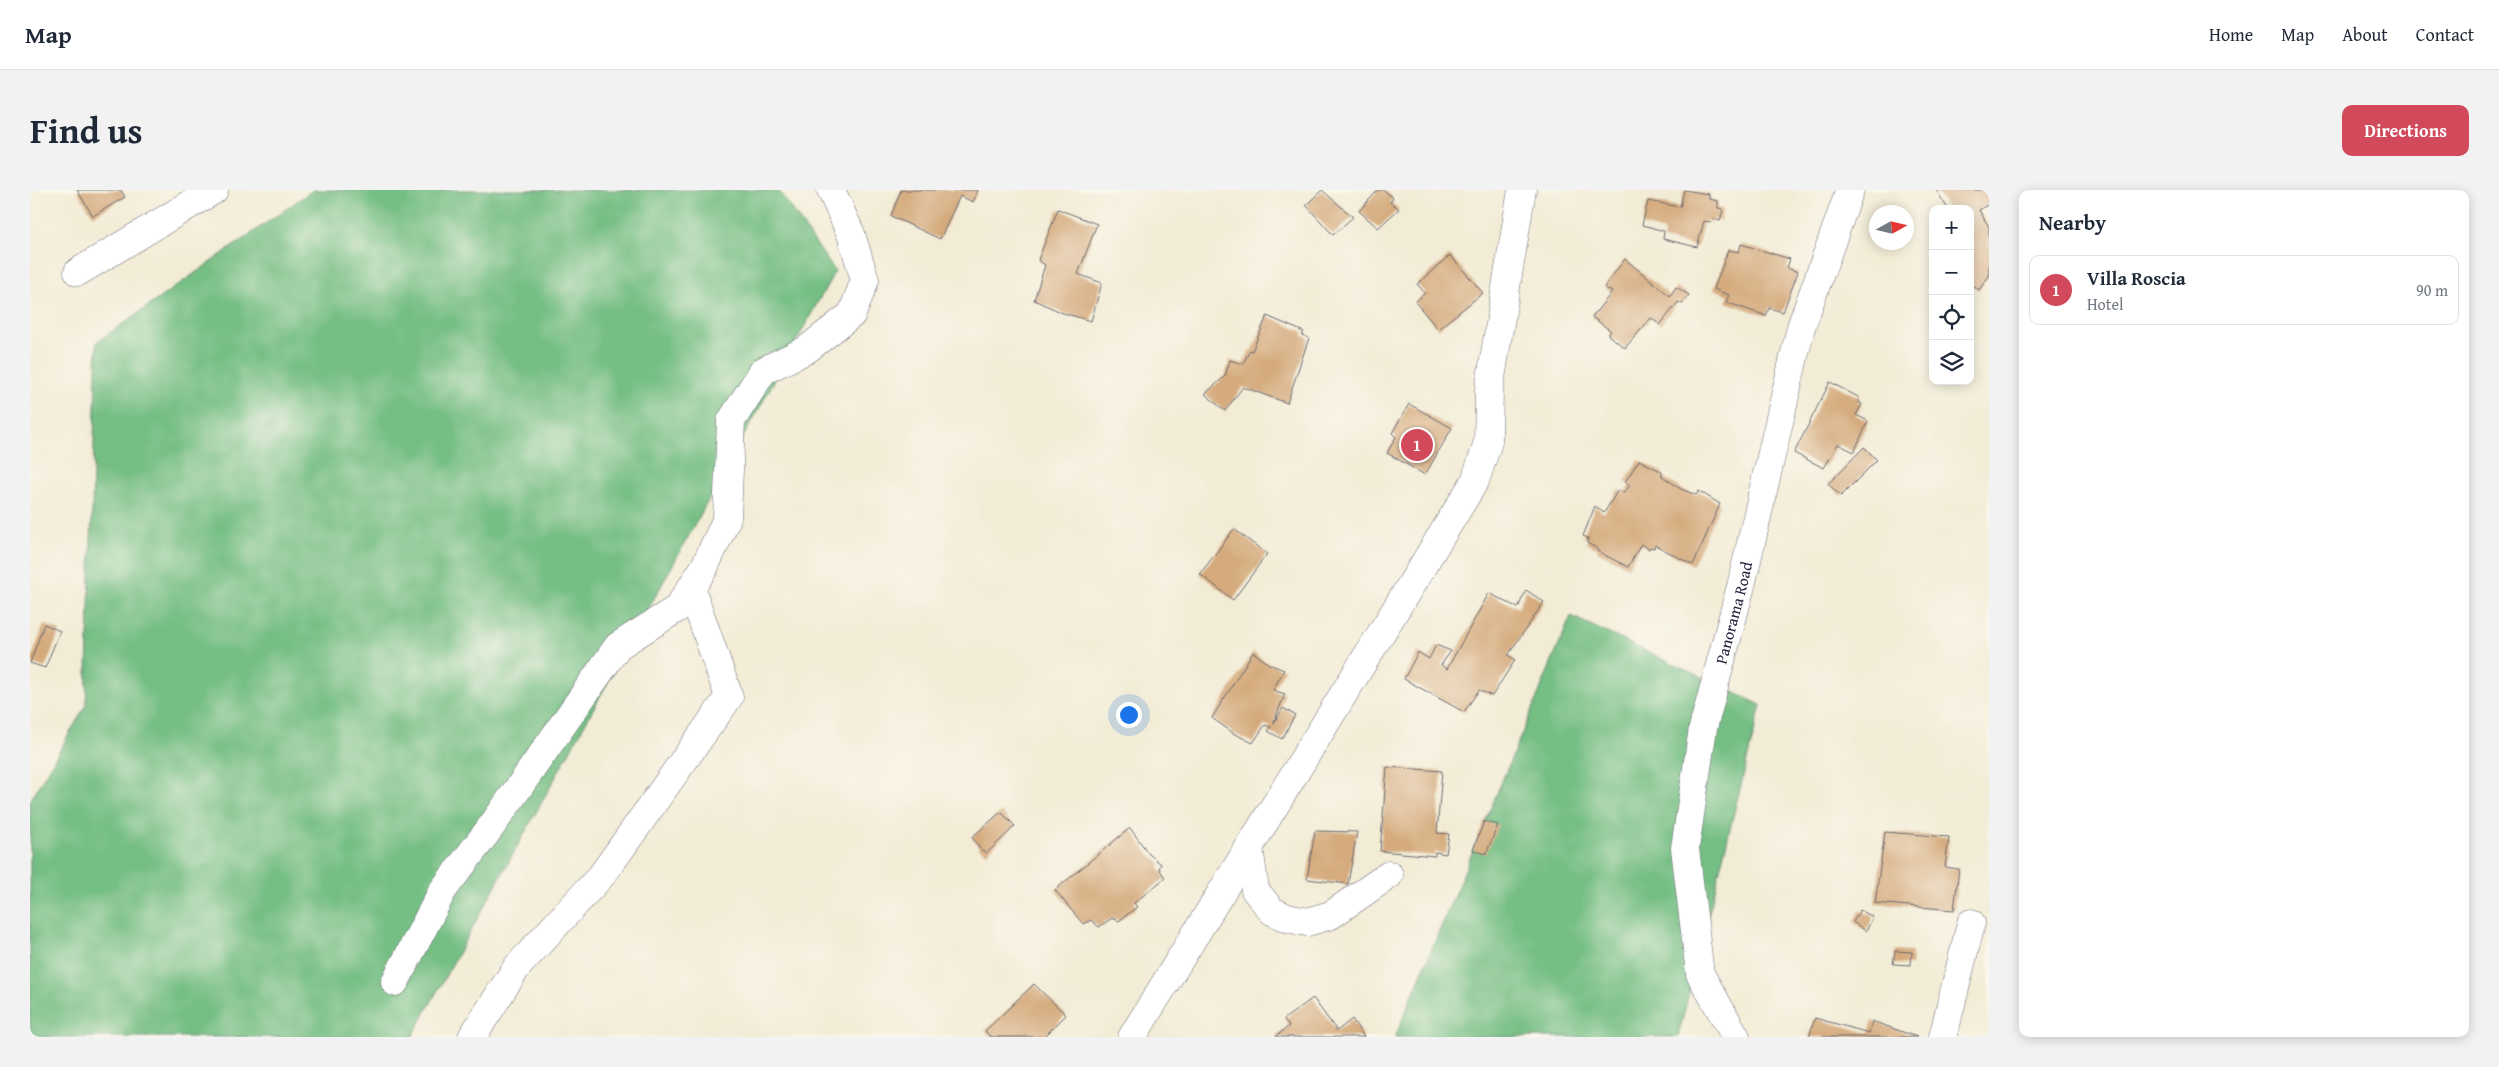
<!DOCTYPE html>
<html lang="en">
<head>
<meta charset="utf-8">
<style>
	body { margin:0; font-family:"Gentium Book Plus",serif; background:#f2f2f3; color:#1f2937 }
	.controls { position:absolute; right:15px; top:15px; display:grid; overflow:hidden; border-radius:10px; box-shadow:0 2px 12px #0003 }
	.controls button { width:45px; height:45px; display:grid; place-items:center; padding:0; border:0; border-bottom:1px solid #e0e1e3; background:#fff; color:#1f2937; font:25px sans-serif }
	.compass { position:absolute; left:1839px; top:15px; width:45px; height:45px; border-radius:50%; background:#fff; box-shadow:0 2px 12px #0003; rotate:82deg }
	.you { position:absolute; left:1098px; top:524px; width:18px; height:18px; margin:-12px; border:4px solid #fff; border-radius:50%; background:#1a73e8; box-shadow:0 0 0 8px #1a73e833 }
	.badge { display:grid; place-items:center; width:32px; height:32px; border-radius:50%; background:#d1495b; color:#fff; font-size:16px; font-weight:700 }
	.pin { position:absolute; translate:-50% -50%; border:2px solid #fff; box-shadow:0 1px 5px #0006 }
	.list { margin:0; padding:0; list-style:none }
	h2 { display:flex; justify-content:space-between; align-items:center; height:65px; margin:0; padding:0 20px; font-size:21px }
	h2 small { font-size:16px; font-weight:400; color:#747a83 }
	.list li { display:grid; grid-template-columns:32px 1fr auto; gap:15px; align-items:center; box-sizing:border-box; height:70px; margin:0 10px 10px; padding:0 10px; border:1px solid #e0e1e3; border-radius:10px }
	.list b { display:block; font-size:19px; white-space:nowrap }
	.list p { margin:0; font-size:16px; white-space:nowrap; color:#747a83 }
	.list em { font-size:16px; font-style:normal; color:#747a83 }
	.icon { flex:none; width:28px; height:28px; fill:none; stroke:currentColor; stroke-width:2; stroke-linecap:round; stroke-linejoin:round }
	.map { position:relative; flex:none; width:1959px; height:847px; overflow:hidden; border-radius:10px }
	header { display:flex; align-items:center; gap:30px; box-sizing:border-box; height:70px; padding:0 25px; background:#fff; border-bottom:1px solid #e0e1e3 }
	header strong { font-size:24px }
	nav { display:flex; gap:28px; margin-inline-start:auto; font-size:18px }
	.intro { display:flex; align-items:center; justify-content:space-between; box-sizing:border-box; height:120px; padding:0 30px }
	h1 { margin:0; font-size:35px }
	.button { padding:12px 22px; border-radius:10px; background:#d1495b; color:#fff; font-size:18px; font-weight:700 }
	main { display:flex; gap:30px; padding:0 30px }
	aside { flex:1; background:#fff; border-radius:10px; box-shadow:0 2px 12px #0003 }
	.map>svg:first-child { display:block }
	.forest { fill:#74be84; stroke:#4b7060 }
	.building { fill:#d5ab7e }
	.lines { fill:none; stroke-linecap:round; stroke-linejoin:round }
	.minor-casing { stroke:#6b6971; stroke-width:29 }
	.minor { stroke:#fff; stroke-width:28 }
	.labels { text-anchor:middle; dominant-baseline:central; stroke-width:4.5; stroke-linejoin:round; paint-order:stroke }
	.street-label { font-size:16px; fill:#22223b; stroke:#fbf7ec }
</style>
</head>
<body>
<header>
<strong>Map</strong>
<nav><a>Home</a><a>Map</a><a>About</a><a>Contact</a></nav>
</header>
<div class="intro"><h1>Find us</h1><a class="button">Directions</a></div>
<main>
<div class="map">
<svg width="1959" height="847" viewBox="0 0 1959 847">
	<rect width="100%" height="100%" fill="#fbf7ec"/>
	<filter id="ink" filterUnits="userSpaceOnUse"><feTurbulence type="fractalNoise" baseFrequency=".02" numOctaves="2"/><feDisplacementMap in="SourceGraphic" scale="10" xChannelSelector="R" yChannelSelector="G"/><feConvolveMatrix kernelMatrix="1 2 1 2 8 2 1 2 1" color-interpolation-filters="sRGB"/></filter>
	<filter id="wash" filterUnits="userSpaceOnUse"><feTurbulence type="fractalNoise" baseFrequency=".0096" numOctaves="4" result="noise"/><feDisplacementMap in="SourceGraphic" scale="20" xChannelSelector="R" yChannelSelector="G"/><feGaussianBlur stdDeviation="1.12" result="paint"/><feColorMatrix in="noise" values="0 0 0 0 0 0 0 0 0 0 0 0 0 0 0 0 0 1.4 0 .05"/><feComposite in="paint" operator="in"/></filter>
	<g filter="url(#wash)">
		<rect width="100%" height="100%" fill="#f2ecd6"/>
		<!-- forest -->
		<path class="forest" d="M283,0H748L805,81L382,847H0V611L56,515L67,152Z
			M1541,426L1731,515L1648,847H1365Z"/>
		<g id="blocks">
			<!-- building -->
			<path class="building" d="M47,0H91L95,7L63,26Z
				M871,0H948L943,12L930,6L910,49L861,26Z
				M1292,0L1323,27L1303,45L1276,15Z
				M1348,0H1354L1363,8L1360,12L1369,19L1348,38L1329,21Z
				M1654,0L1679,4V9L1688,11V18L1693,19L1690,31L1684,29L1682,32L1674,31L1667,57L1633,49L1634,41L1612,35L1618,11L1650,17Z
				M1906,0H1959V14L1949,20L1959,37V86L1949,100L1940,94V19H1918Z
				M1028,19L1067,34L1048,84L1072,93L1061,131L1033,123L1004,110L1015,75L1008,70Z
				M1711,54L1760,69L1757,78L1768,82L1753,122L1739,118L1736,126L1696,112L1699,105L1684,99L1698,60L1709,62Z
				M1420,65L1453,103L1408,139L1385,112L1395,103L1387,94Z
				M1595,69L1640,106L1646,97L1659,105L1652,114L1648,112L1630,135L1621,128L1595,158L1578,145L1581,141L1562,127L1582,102L1574,97Z
				M1237,126L1274,142L1272,145L1279,148L1257,213L1213,197L1195,221L1175,204L1195,186L1200,170L1213,174L1220,160L1222,161Z
				M1800,192L1830,208L1828,212L1832,214L1826,225L1838,231L1824,262L1808,254L1794,278L1764,263Z
				M1379,214L1422,238L1395,285L1357,263L1366,247L1362,243Z
				M1834,257L1847,270L1811,306L1798,294Z
				M1609,270L1632,282V286L1651,299L1666,305L1669,301L1690,314L1663,375L1625,355L1624,358L1620,357L1619,359L1611,354L1598,377L1567,361L1568,359L1557,353L1558,348L1553,346L1565,316L1574,323L1588,300L1594,303L1600,295L1595,292Z
				M1204,339L1237,364L1203,410L1170,384Z
				M1496,400L1514,412L1478,465L1485,470L1462,506L1449,500L1434,522L1374,489L1388,462L1399,469L1406,455L1421,461L1411,475L1417,479L1459,403L1488,418Z
				M14,434L30,441L15,478L0,473Z
				M1223,462L1239,474L1254,480L1243,500L1255,504L1243,534L1253,518L1265,525L1252,549L1238,541L1241,537L1235,535L1223,553L1203,543L1182,528Z
				M1357,577L1412,581L1407,643L1419,644L1416,664L1405,662V666L1350,661Z
				M971,622L985,636L957,663L950,659L942,647Z
				M1454,631L1468,635L1456,664L1443,660Z
				M1100,638L1119,664L1131,674L1129,678L1135,688L1104,713L1107,717L1089,731L1082,728L1069,737L1061,730L1053,734L1025,700Z
				M1285,641L1327,642L1318,694L1277,689Z
				M1855,642L1919,647L1915,677L1929,679L1924,720L1845,713Z
				M1830,720L1843,727L1836,741L1823,732Z
				M1865,761L1882,762L1881,775L1863,774Z
				M1004,794L1036,825L1014,847H961L955,841Z
				M1283,808L1307,841L1322,829L1334,847H1245L1259,836L1254,829Z
				M1785,828L1839,843L1842,831L1887,847H1779Z"/>
		</g>
	</g>
	<g filter="url(#ink)">
		<use href="#blocks" fill-opacity="0" stroke="#6b6971" stroke-width="1"/>
		<g class="lines">
			<!-- minor casing -->
			<g class="minor-casing">
				<g id="minor">
					<path d="M48,82L184,0"/>
					<path d="M1219,657L1225,700L1242,721L1257,728L1277,732L1301,725L1359,685"/>
					<path d="M365,792L413,700L461,637L588,456L648,418L674,378L697,328L701,231L733,181L776,160L822,124L835,90L821,44L801,0"/>
					<path d="M442,847L487,777L572,685L699,507L661,398"/>
					<path d="M1102,847L1445,291L1458,252L1459,200L1492,0"/>
					<path id="s1" d="M1706,847L1670,784L1655,658L1673,538L1711,396L1771,137L1820,0"/>
					<path d="M1913,847L1941,733"/>
				</g>
			</g>
			<!-- minor -->
			<use href="#minor" class="minor"/>
		</g>
	</g>
	<g class="labels">
		<!-- street labels -->
		<g class="street-label">
			<text stroke="none"><textPath href="#s1" startOffset="440">Panorama Road</textPath></text>
		</g>
	</g>
</svg>
<div class="controls">
<button>+</button>
<button>−</button>
<button><svg class="icon" aria-label="locate" viewBox="0 0 24 24"><circle cx="12" cy="12" r="6"/><path d="M12 2v4M12 18v4M2 12h4M18 12h4"/></svg></button>
<button><svg class="icon" aria-label="layers" viewBox="0 0 24 24"><path d="M12 4l9 5-9 5-9-5zM3 14l9 5 9-5"/></svg></button>
</div>
<svg class="compass" viewBox="-18 -18 36 36"><path d="M0-13l5 13h-10z" fill="#e53935"/><path d="M0 13l5-13h-10z" fill="#747a83"/></svg>
<div class="you"></div>
<div class="pin badge" style="left:1387px;top:255px">1</div>
</div>
<aside>
<h2>Nearby<small></small></h2>
<ul class="list">
<li><span class="badge">1</span><div><b>Villa Roscia</b><p>Hotel</p></div><em>90 m</em></li>
</ul>
</aside>
</main>
</body>
</html>
